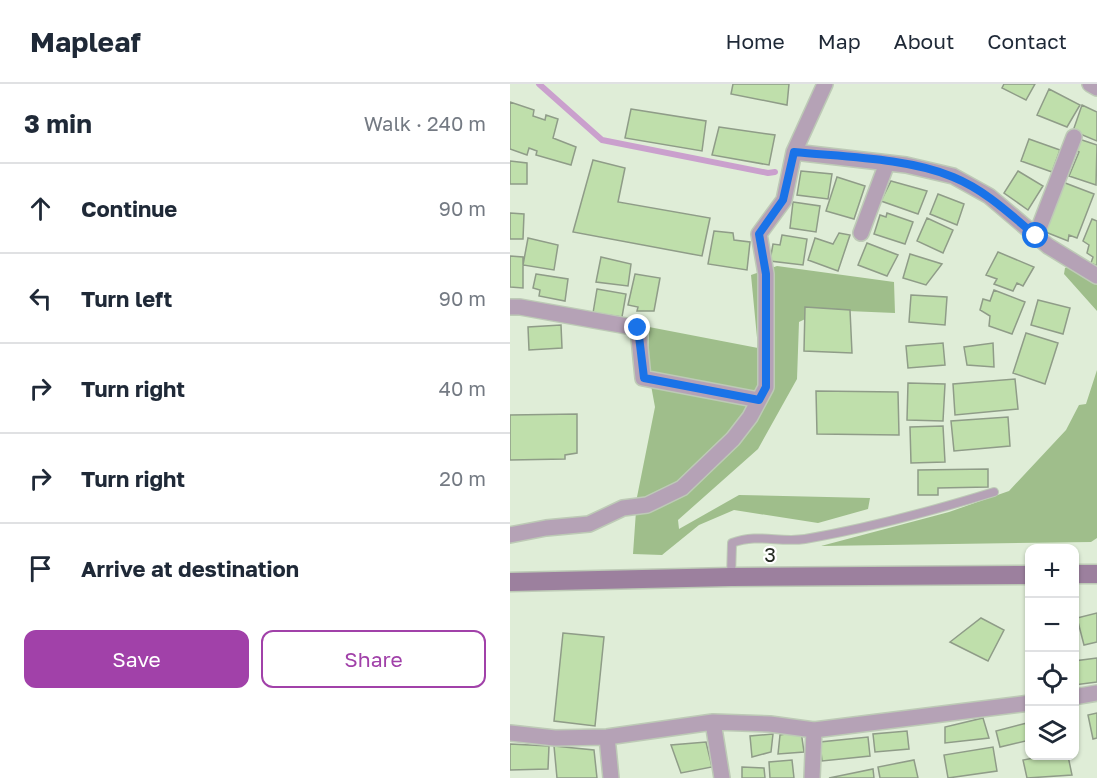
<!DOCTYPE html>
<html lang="en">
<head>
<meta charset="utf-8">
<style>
	body { margin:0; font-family:"Golos Text",sans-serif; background:#f2f2f3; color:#1f2937 }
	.controls { position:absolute; right:18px; bottom:18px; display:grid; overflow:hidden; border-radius:12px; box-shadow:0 2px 4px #0004 }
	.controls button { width:54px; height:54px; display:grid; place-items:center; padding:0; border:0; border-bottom:2px solid #e0e1e3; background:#fff; color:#1f2937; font:30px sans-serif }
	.stop { position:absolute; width:18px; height:18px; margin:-14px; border:4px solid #1a73e8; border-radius:50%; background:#fff }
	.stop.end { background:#1a73e8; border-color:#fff; box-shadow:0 2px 6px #0008 }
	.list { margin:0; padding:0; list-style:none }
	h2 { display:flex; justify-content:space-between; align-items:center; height:78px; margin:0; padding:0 24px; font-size:26px }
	h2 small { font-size:20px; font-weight:400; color:#747a83 }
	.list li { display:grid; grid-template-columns:39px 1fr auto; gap:18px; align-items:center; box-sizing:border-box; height:90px; padding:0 24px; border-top:2px solid #e0e1e3 }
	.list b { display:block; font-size:22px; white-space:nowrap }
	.list em { font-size:20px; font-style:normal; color:#747a83 }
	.actions { display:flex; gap:12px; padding:18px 24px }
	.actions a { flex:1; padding:14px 0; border:2px solid #a141a9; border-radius:12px; text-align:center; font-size:21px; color:#a141a9 }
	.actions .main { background:#a141a9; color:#fff }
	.icon { flex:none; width:33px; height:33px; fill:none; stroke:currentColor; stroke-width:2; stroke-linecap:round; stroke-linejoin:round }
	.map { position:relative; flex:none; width:587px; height:694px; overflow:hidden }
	header { display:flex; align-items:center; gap:36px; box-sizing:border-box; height:84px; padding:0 30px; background:#fff; border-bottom:2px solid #e0e1e3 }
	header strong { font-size:28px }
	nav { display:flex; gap:33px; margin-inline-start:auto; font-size:21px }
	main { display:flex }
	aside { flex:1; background:#fff }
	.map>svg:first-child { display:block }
	.forest { fill:#9fbe8b }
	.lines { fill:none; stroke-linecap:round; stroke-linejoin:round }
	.stream { stroke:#caa0cd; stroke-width:6 }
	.building { fill:#bfdfab; stroke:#8f9c88; stroke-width:1.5 }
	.lane-casing { stroke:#bdcab6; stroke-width:10 }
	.street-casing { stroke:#bdcab6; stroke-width:18 }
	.secondary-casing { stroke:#bdcab6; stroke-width:21 }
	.lane { stroke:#b5a2b6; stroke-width:8 }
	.street { stroke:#b5a2b6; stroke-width:15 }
	.secondary { stroke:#9c809e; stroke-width:18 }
	.route { stroke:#1a73e8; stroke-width:8 }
	.labels { text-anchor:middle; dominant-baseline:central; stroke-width:4.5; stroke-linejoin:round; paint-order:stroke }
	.street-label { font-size:20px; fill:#22281f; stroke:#fff }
</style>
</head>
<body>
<header>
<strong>Mapleaf</strong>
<nav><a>Home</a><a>Map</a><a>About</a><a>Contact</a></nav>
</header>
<main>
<aside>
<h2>3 min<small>Walk · 240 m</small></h2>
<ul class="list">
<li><svg class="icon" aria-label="ahead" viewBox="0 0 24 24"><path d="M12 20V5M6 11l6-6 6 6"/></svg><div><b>Continue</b></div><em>90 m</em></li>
<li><svg class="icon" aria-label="left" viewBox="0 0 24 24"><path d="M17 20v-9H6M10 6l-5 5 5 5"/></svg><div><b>Turn left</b></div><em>90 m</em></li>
<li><svg class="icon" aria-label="right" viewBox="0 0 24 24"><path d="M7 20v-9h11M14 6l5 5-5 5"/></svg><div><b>Turn right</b></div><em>40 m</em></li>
<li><svg class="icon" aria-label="right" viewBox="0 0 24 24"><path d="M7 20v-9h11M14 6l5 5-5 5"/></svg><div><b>Turn right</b></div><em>20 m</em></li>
<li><svg class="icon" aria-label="arrive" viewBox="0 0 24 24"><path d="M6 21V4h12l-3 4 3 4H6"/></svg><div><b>Arrive at destination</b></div></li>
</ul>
<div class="actions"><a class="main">Save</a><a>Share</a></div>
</aside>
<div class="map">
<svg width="587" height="694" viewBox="0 0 587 694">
	<rect width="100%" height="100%" fill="#dfedd7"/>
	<!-- forest -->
	<path class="forest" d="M267,182L384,198L385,229L314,226L289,238L287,295L248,365L168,436L169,445L229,411L360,414L358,425L308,439L224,426L189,441L152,471L123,470L127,413L145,323L138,285L139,243L248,264L241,191Z
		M560,182L587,200V227L554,190L555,184Z
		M587,286V454L581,458L311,462L439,428L499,407L556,346L569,321L576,320Z"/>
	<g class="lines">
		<!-- stream -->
		<path class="stream" d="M29,0L92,56L258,89L265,88"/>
	</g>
	<!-- building -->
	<path class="building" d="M223,0H279L277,21L221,10Z
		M494,0H525L516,16L492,4Z
		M539,5L570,21L557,43L527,31Z
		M0,18L24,26L23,32L35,36L36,31L48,35L43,54L66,63L61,81L26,71L27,67L19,64L17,71L0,65Z
		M572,21L587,28V57L563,47Z
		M121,25L196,37L192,67L115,54Z
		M209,43L265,51L259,81L202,71Z
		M519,55L550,66L542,88L511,77Z
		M569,55L587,61L586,101L559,92L569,68L566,67Z
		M83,76L115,84L108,118L200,134L192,172L63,148Z
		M0,77L17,79V100H0Z
		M291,87L322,90L318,115L287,111Z
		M508,87L533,102L518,126L494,109Z
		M327,93L355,102L344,135L316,127Z
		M381,97L417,107L408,130L371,117Z
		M550,97L584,110L567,154L559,151L558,157L533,147Z
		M428,110L454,120L447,141L420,130Z
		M283,118L310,122L306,148L280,144Z
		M0,129L14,130L13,155H0Z
		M377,129L403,138L395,160L364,150L370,131L376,133Z
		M417,134L443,146L433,169L407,157Z
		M582,135L587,137V182L581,179L583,173L577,169L579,161L573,157Z
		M204,147L223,149L224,156L240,158L237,186L198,180Z
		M329,149L340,151L328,187L298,176L305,154L323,160Z
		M272,151L297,155L293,181L260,177L263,160L270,161Z
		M18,154L48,161L44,186L13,181Z
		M357,159L388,171L377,192L348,181Z
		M488,168L524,183L513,202L507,199L503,207L484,200L487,195L476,191Z
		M400,170L432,180L416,201L393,194Z
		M0,172L13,173V204L0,203Z
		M91,173L121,180L118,202L86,198Z
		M26,190L58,195L55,217L29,212L30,206L23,204Z
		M125,190L150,194L144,227H127L128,223L118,221Z
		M87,205L116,210L112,233L83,229Z
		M484,206L515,218L502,250L479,242L480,232L470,226L473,215L480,217Z
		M401,211L437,213L435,241L399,238Z
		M528,216L560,224L553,250L521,241Z
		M295,223L340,226L342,269L294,267Z
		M51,241L52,264L19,266L18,243Z
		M516,249L548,259L535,300L503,289Z
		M433,259L435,281L398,284L396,262Z
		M483,259L484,283L457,281L454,263Z
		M505,295L508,325L445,331L443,300Z
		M398,299L435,300L433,337L397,336Z
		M306,307L388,308L389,351L307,350Z
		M67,330V369L55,371V375L0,376V331Z
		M498,333L500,362L444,367L441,337Z
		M433,342L435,378L401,379L400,343Z
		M478,385V403L428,404V411H408V386Z
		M587,529V558L574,561L567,534Z
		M471,534L494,546L478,577L440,558Z
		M53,549L94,553L85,642L44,637Z
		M587,574V598L564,601V577Z
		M587,629V654L583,655L578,631Z
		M473,634L479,654L435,659V643Z
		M517,639L520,656L490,663L486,647Z
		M291,647L294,668L268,670L270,651Z
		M397,647L399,665L365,668L363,650Z
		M263,650L261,668L242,673L240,652Z
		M358,653L360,672L312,677L310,658Z
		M196,658L202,683L171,689L161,661Z
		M0,660L39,662L38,685L0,686Z
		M44,662L84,666L87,694H47Z
		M483,663L487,687L438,694L434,671Z
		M534,672H558L562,691L517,694L513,676Z
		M282,676L284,694H260L259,678Z
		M404,676L408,694H370L368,683Z
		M232,683L254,684L255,694H232Z
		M363,685L364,694H319Z"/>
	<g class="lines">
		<!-- lane casing -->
		<g class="lane-casing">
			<path id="lane" d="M221,493L222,459C248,449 269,459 295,455C359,444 422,427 484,408"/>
		</g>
		<!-- street casing -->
		<g class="street-casing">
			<path id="street" d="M580,0L587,4
				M284,68L396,81L443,92L479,112L538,162L587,192
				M351,149L377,79
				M526,152L564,53
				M0,223H10L128,244L133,294L249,316
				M0,451L36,444L79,440L113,424L137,421L172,404L223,355L240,333L256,303V190L249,150L274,116L284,68L315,0
				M564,613L587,609
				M203,638L212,694
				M0,649L45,654L97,653L203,638L260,640L304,646L520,619
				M97,653L101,694
				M302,694L304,646"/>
		</g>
		<!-- secondary casing -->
		<g class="secondary-casing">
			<path id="secondary" d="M564,490H587
				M0,498L221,493L520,491"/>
		</g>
		<!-- lane -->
		<use href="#lane" class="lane"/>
		<!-- street -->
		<use href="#street" class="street"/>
		<!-- secondary -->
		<use href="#secondary" class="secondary"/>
	</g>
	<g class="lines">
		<!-- route -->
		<path class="route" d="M128,244L134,294L249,316L256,303V190L249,150L273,116L284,68C333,73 398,74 443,93C475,106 500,130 526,152"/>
	</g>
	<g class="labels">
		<!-- street labels -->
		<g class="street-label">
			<text x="260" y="470">3</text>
		</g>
	</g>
</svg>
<div class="controls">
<button>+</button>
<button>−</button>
<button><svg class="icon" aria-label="locate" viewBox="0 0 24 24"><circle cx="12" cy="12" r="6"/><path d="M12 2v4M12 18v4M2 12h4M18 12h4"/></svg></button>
<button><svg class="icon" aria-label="layers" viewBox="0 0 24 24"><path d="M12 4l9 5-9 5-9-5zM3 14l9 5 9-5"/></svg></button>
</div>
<div class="stop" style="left:526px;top:152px"></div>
<div class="stop end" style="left:128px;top:244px"></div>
</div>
</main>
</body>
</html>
